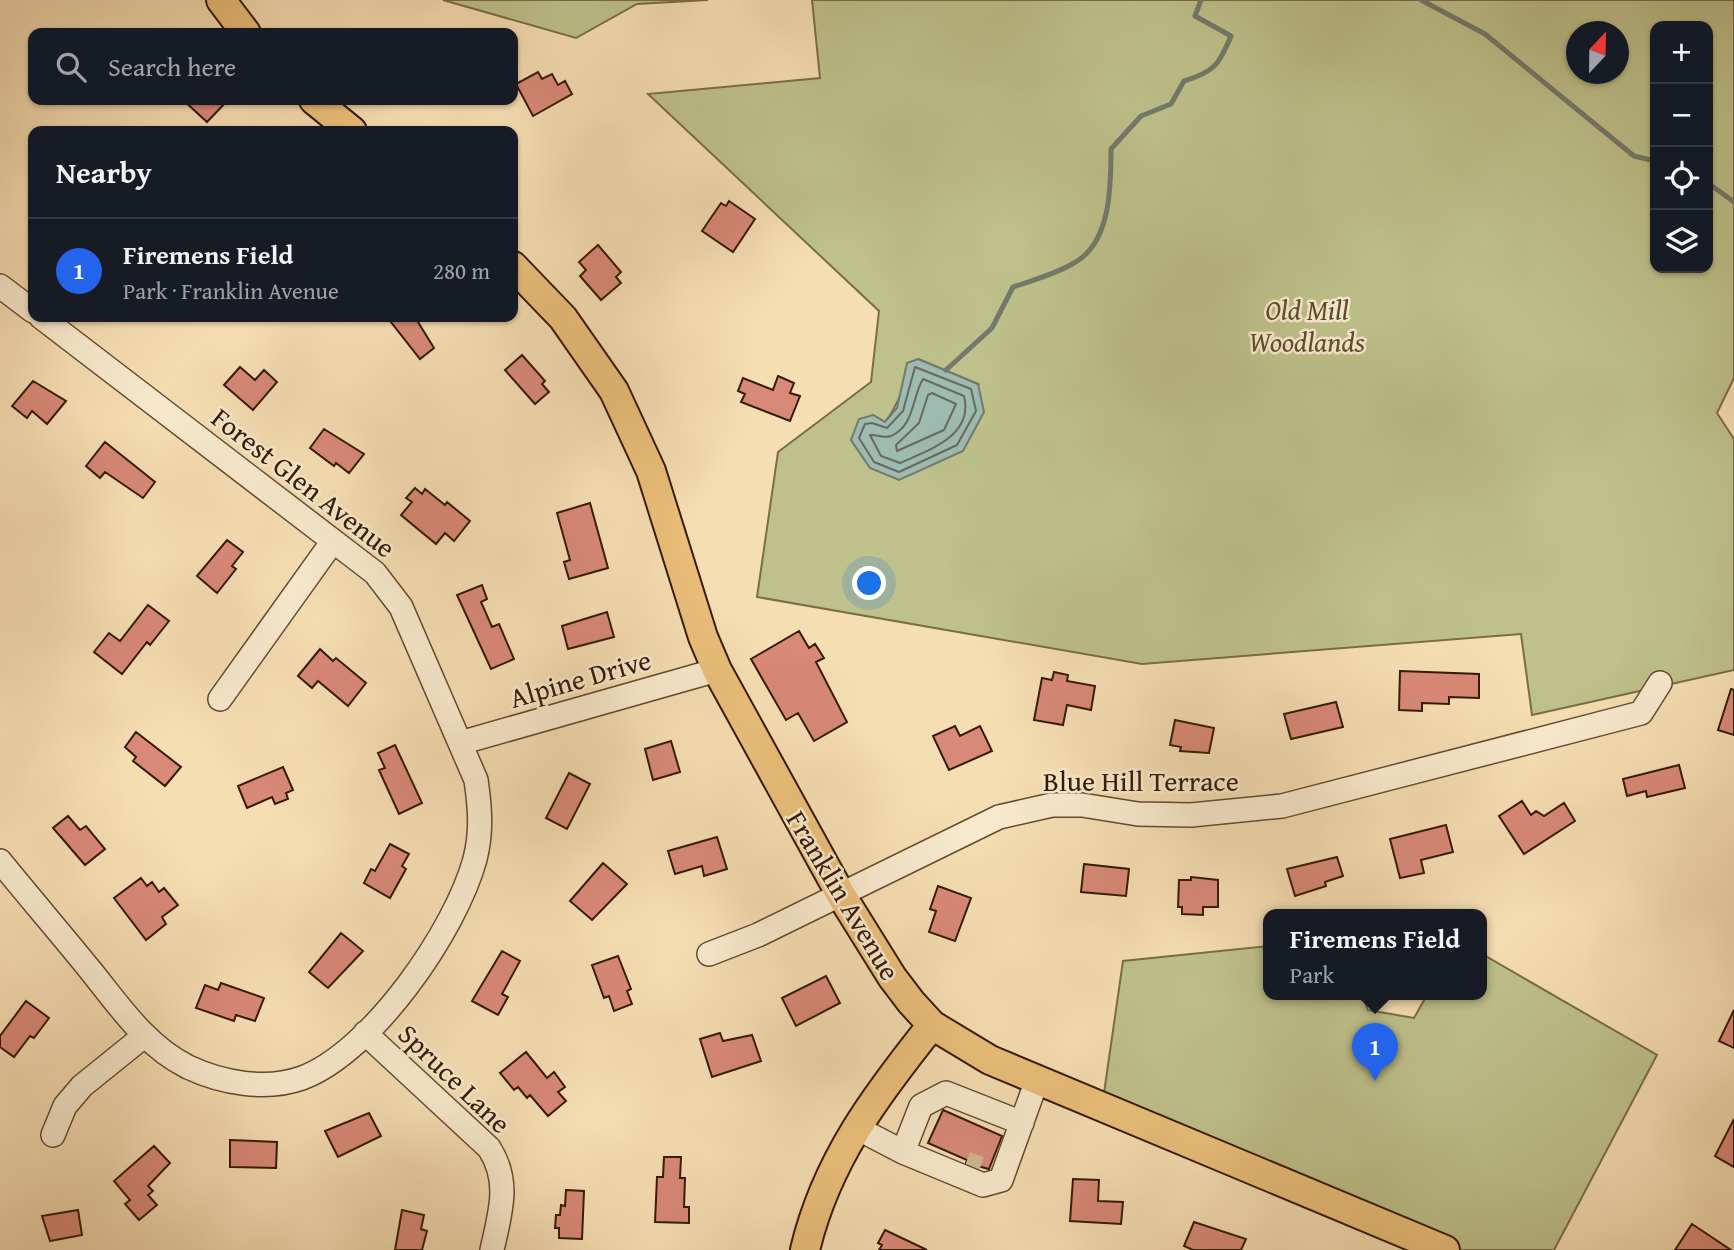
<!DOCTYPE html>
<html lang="en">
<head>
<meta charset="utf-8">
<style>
	body { margin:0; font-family:"Gentium Book Plus",serif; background:#242831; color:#f1f3f6 }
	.controls { position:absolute; right:21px; top:21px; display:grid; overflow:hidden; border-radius:14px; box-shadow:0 2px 5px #0004 }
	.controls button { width:63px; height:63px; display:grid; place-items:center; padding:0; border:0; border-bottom:2px solid #363941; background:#171b24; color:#f1f3f6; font:35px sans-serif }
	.compass { position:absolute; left:1566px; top:21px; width:63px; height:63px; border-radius:50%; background:#171b24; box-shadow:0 2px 5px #0004; rotate:22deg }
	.you { position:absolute; left:870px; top:584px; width:24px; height:24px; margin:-18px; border:5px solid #fff; border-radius:50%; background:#1a73e8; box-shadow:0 0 0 10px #1a73e833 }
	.badge { display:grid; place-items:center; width:46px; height:46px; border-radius:50%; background:#2563eb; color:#fff; font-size:23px; font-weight:700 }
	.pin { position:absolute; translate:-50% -58px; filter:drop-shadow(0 2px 4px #0008) }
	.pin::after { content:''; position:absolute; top:37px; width:24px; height:21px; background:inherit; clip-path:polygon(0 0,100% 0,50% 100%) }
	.popup { position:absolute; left:1263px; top:909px; width:224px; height:91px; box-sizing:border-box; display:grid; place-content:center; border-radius:14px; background:#171b24; filter:drop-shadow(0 2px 5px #0005); font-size:23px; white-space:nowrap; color:#9ea1a6 }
	.popup b { font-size:26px; color:#f1f3f6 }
	.popup::after { content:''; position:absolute; left:50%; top:100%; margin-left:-14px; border:14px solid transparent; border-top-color:#171b24 }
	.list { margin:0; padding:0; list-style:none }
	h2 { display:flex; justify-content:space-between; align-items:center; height:91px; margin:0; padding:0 28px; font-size:30px }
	h2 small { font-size:23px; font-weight:400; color:#9ea1a6 }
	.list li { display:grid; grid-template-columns:46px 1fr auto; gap:21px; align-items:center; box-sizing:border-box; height:105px; padding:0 28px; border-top:2px solid #363941 }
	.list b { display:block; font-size:26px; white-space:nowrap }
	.list p { margin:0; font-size:23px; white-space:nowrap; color:#9ea1a6 }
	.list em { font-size:23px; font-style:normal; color:#9ea1a6 }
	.icon { flex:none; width:38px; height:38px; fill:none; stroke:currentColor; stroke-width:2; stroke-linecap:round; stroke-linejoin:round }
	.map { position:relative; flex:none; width:1734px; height:1250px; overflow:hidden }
	.search { position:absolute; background:#171b24; box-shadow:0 2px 5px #0004; left:28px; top:28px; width:490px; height:77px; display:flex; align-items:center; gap:18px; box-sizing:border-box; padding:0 24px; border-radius:14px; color:#9ea1a6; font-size:26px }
	.panel { position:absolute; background:#171b24; box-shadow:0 2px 5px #0004; left:28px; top:126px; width:490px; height:196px; border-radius:14px }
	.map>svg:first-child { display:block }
	.green { fill:#bec18b; stroke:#7a6d48; stroke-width:2; fill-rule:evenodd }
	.water { fill:#9dbbb1; stroke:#737a6c; stroke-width:2 }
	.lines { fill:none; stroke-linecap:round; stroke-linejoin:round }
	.shore { stroke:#696a5b; stroke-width:2 }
	.stream { stroke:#737a6c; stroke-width:5 }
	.building { fill:#d98977; stroke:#351905; stroke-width:2 }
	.minor-tunnel { stroke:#cfb790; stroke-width:23; stroke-dasharray:23 11; stroke-linecap:butt }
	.minor-casing { stroke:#654a30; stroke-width:26 }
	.major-casing { stroke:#351905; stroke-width:32 }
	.minor { stroke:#f9eace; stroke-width:23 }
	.major { stroke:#ebbf7a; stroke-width:28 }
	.labels { text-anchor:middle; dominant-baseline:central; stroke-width:5; stroke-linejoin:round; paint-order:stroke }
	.park-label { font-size:28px; font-style:italic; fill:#5e4b2d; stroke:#f9eace }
	.street-label { font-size:28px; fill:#351905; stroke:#f9eace }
</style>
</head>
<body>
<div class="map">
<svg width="1734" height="1250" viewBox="0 0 1734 1250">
	<rect width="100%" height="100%" fill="#f6deb3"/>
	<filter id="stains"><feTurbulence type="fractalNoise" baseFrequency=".00286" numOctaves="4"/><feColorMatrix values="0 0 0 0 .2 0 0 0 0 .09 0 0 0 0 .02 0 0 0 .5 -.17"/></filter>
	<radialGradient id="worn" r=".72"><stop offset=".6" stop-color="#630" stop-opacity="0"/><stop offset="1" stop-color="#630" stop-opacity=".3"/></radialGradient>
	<!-- green -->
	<path class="green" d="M443,0H708L637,4L576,38Z
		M812,0H1734V378L1717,413L1734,439V670L1532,715L1521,634L1142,664L757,597L778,452L871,382L879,311L648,94L820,78ZM1655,26H1708V268H1655ZM1576,32H1618V74H1576ZM918,359L978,384L851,440L873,415L885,422C901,403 904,379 918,359Z
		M1268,946V995H1362L1368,1010L1414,1018L1427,995H1482V954L1657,1055L1554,1250H1445L1102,1107L1123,961Z"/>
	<!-- water -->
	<path class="water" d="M918,359L978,384L984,412L963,451L899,480L870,468L851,440L859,419L873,415L885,422L897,408L907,363Z"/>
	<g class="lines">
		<!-- shore -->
		<path class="shore" d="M915,367L971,389L976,411L957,445L899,472L874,462L859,438L865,424L872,423L887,428L903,411Z
			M923,379L964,396C974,436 929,450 900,463L881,456L870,435C876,434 883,439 891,436C915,426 912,396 923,379Z
			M932,393L956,404L944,430L897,451L896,445L919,423L928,395Z"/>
		<!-- stream -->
		<path class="stream" d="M1421,0L1485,34L1634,156L1655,161
			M1708,183L1734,202
			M946,370L992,328L1013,287C1033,280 1056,274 1074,263C1111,243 1111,186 1111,149L1141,116L1171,104L1184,81C1214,72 1219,65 1231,36L1195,16L1201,0"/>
	</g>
	<!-- building -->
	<path class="building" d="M538,72L542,79L552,74L558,85L565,81L572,94L533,116L516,84Z
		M183,100H228L207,122Z
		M729,201L755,219L733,252L702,231L721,203L726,206Z
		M598,245L621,272L616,277L621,283L601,300L580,276L586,270L579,262Z
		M387,317H419L418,322L434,348L420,359Z
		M522,355L545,381L542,384L549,392L535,404L505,370Z
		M240,367L255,380L264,370L277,382L253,410L224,385Z
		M778,376L794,383L790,393L800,396L790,421L741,402L745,394L738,391L743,378L773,390Z
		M33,381L66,401L47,424L32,411L27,418L12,406Z
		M324,429L364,454L349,473L336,463L334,466L310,448Z
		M105,442L155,482L143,498L105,472L100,478L86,466Z
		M415,488L422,494L425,489L445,505L447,502L470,521L454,541L445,533L436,544L401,515L412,502L406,498Z
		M590,503L608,568L569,579L564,562L570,560L557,513Z
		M227,540L243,552L232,566L236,569L217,593L197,576Z
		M482,585L487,599L481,602L492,627L499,624L514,659L491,669L457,595Z
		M148,605L169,621L150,645L147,642L122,674L94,652L109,633L120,641Z
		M607,612L614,637L568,649L562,626Z
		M799,631L809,648L815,644L824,658L816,662L847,722L814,741L798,713L786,720L751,659Z
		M320,649L333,661L336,658L366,683L348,706L318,681L312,688L298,676Z
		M1400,671L1479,674V698L1449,697V704L1422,703V711L1399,710Z
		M1054,672L1068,675L1067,681L1095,686L1091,710L1067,705L1063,725L1034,720L1042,678L1052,680Z
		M1731,689L1734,690V735L1718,730Z
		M1336,702L1343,727L1291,739L1284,714Z
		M1175,720L1214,728L1209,753L1180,751L1181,747L1170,745Z
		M955,726L960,736L980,726L992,751L949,770L933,736Z
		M136,732L181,767L165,786L133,761L136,757L125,747Z
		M671,741L680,772L653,780L645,749Z
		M395,745L422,803L399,814L379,770L385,768L378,753Z
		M1679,765L1685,788L1647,797L1646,791L1627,796L1623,779Z
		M283,767L293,790L286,793L288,799L275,804L272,797L247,808L238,786Z
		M569,773L590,784L567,829L546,818Z
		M1522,801L1531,815L1536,811L1544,816L1564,803L1575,821L1524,854L1499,816Z
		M68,816L80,830L86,826L105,849L85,865L53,828Z
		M1446,825L1453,852L1421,860L1424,873L1400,878L1390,839Z
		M717,837L727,869L704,876L702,866L675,874L668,851Z
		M390,844L409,854L402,866L406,869L390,898L364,883L371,869L375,871Z
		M1337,857L1343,876L1325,882L1326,886L1295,896L1287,869Z
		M603,863L627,884L592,920L570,901Z
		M1084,864L1129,869L1126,896L1081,892Z
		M1191,877L1218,880V907H1203V915L1182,914V907H1178L1179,880H1191Z
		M141,878L147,886L152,882L159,892L164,888L178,905L162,917L166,924L146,940L114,898Z
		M938,886L971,898L955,941L929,932L936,911L930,909Z
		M341,933L363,951L328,988L309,972Z
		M502,951L520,961L502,994L508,997L498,1015L472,1001Z
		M618,956L631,989L627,991L632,1004L614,1011L609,996L604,998L592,965Z
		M826,976L840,1003L796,1026L782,998Z
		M221,983L264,998L255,1021L236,1015L234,1021L196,1008L205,985L218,990Z
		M26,1001L49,1018L34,1038L30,1036L14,1057L0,1047V1036Z
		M1734,1010V1048L1719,1041Z
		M720,1033L723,1041L752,1035L761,1061L712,1077L700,1039Z
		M526,1052L547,1078L554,1072L565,1087L558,1092L566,1101L548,1116L530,1095L527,1098L518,1087L514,1090L500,1073Z
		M943,1110L1002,1136L989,1169L966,1163L967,1160L928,1143Z
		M369,1113L381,1136L338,1157L325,1131Z
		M1734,1119V1167L1715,1156Z
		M230,1140L277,1142L276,1168L230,1167Z
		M154,1146L170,1163L148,1186L153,1191L148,1195L157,1205L139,1220L125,1204L130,1200L114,1181Z
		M664,1157H681L680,1178H685L684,1207H689V1223L655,1222L657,1177H663Z
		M1073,1179L1099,1180L1098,1201L1123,1202L1121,1224L1070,1221Z
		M566,1190L584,1191L582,1239L559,1238V1228H555L556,1215H560L561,1205L565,1206Z
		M78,1210L82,1235L50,1241L42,1216Z
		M402,1210L424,1215L421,1229L427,1231L422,1250H395Z
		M1194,1222L1246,1239L1241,1250H1193L1184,1246Z
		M1692,1224L1731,1250H1675Z
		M885,1230L927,1250H879L882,1245L878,1243Z"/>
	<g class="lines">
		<!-- minor-tunnel -->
		<path class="minor-tunnel" d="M966,1163L980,1168"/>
		<!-- minor casing -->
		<g class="minor-casing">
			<path id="minor" d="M0,286L33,311
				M220,699L333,541
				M460,743L717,670
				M0,861C30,898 61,934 91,971C120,1007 146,1046 188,1067C222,1083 266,1091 302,1078C372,1052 456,930 475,859C482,832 480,807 476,780L401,607L375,573L41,317
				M709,954L758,935L999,817L1052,805H1082L1138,814L1191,815L1282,806L1641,713L1660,683
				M365,1033L489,1148C511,1182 500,1213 492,1250
				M855,1127L903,1152L983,1185L1001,1180L1037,1080
				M53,1135L65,1106L82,1086L144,1036
				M903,1152L921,1106L946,1093L1022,1123"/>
		</g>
		<!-- major casing -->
		<g class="major-casing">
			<path id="major" d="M221,0L246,33
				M314,100L352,131
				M513,266L563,318L614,391L651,471L703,637L717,670L841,895L892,977L911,1002L932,1025L990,1060L1445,1250
				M805,1250C826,1161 876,1095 932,1025"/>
		</g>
		<!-- minor -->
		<use href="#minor" class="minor"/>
		<!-- major -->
		<use href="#major" class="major"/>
	</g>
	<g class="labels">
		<!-- park labels -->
		<g class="park-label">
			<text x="1307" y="309">Old Mill<tspan x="1307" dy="32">Woodlands</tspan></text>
		</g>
		<!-- street labels -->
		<g class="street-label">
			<text transform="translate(304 482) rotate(38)">Forest Glen Avenue</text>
			<text transform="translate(580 678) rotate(-16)">Alpine Drive</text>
			<text x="1141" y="780">Blue Hill Terrace</text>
			<text transform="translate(844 895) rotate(59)">Franklin Avenue</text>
			<text transform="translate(455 1078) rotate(44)">Spruce Lane</text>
		</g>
	</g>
	<rect width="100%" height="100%" filter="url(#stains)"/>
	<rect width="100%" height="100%" fill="url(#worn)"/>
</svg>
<div class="controls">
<button>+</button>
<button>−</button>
<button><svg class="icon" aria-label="locate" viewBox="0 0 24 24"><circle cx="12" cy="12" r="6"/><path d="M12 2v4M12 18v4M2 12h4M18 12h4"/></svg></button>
<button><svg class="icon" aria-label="layers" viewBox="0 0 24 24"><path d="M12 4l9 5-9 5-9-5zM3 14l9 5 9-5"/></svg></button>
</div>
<svg class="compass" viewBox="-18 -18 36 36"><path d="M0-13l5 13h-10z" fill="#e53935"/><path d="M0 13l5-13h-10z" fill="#9ea1a6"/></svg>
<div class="you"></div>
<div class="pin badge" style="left:1375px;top:1081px">1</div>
<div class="popup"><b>Firemens Field</b>Park</div>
<div class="search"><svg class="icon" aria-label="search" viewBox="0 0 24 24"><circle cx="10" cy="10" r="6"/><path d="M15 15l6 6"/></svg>Search here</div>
<section class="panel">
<h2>Nearby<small></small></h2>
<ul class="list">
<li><span class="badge">1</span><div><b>Firemens Field</b><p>Park · Franklin Avenue</p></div><em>280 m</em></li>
</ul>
</section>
</div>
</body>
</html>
